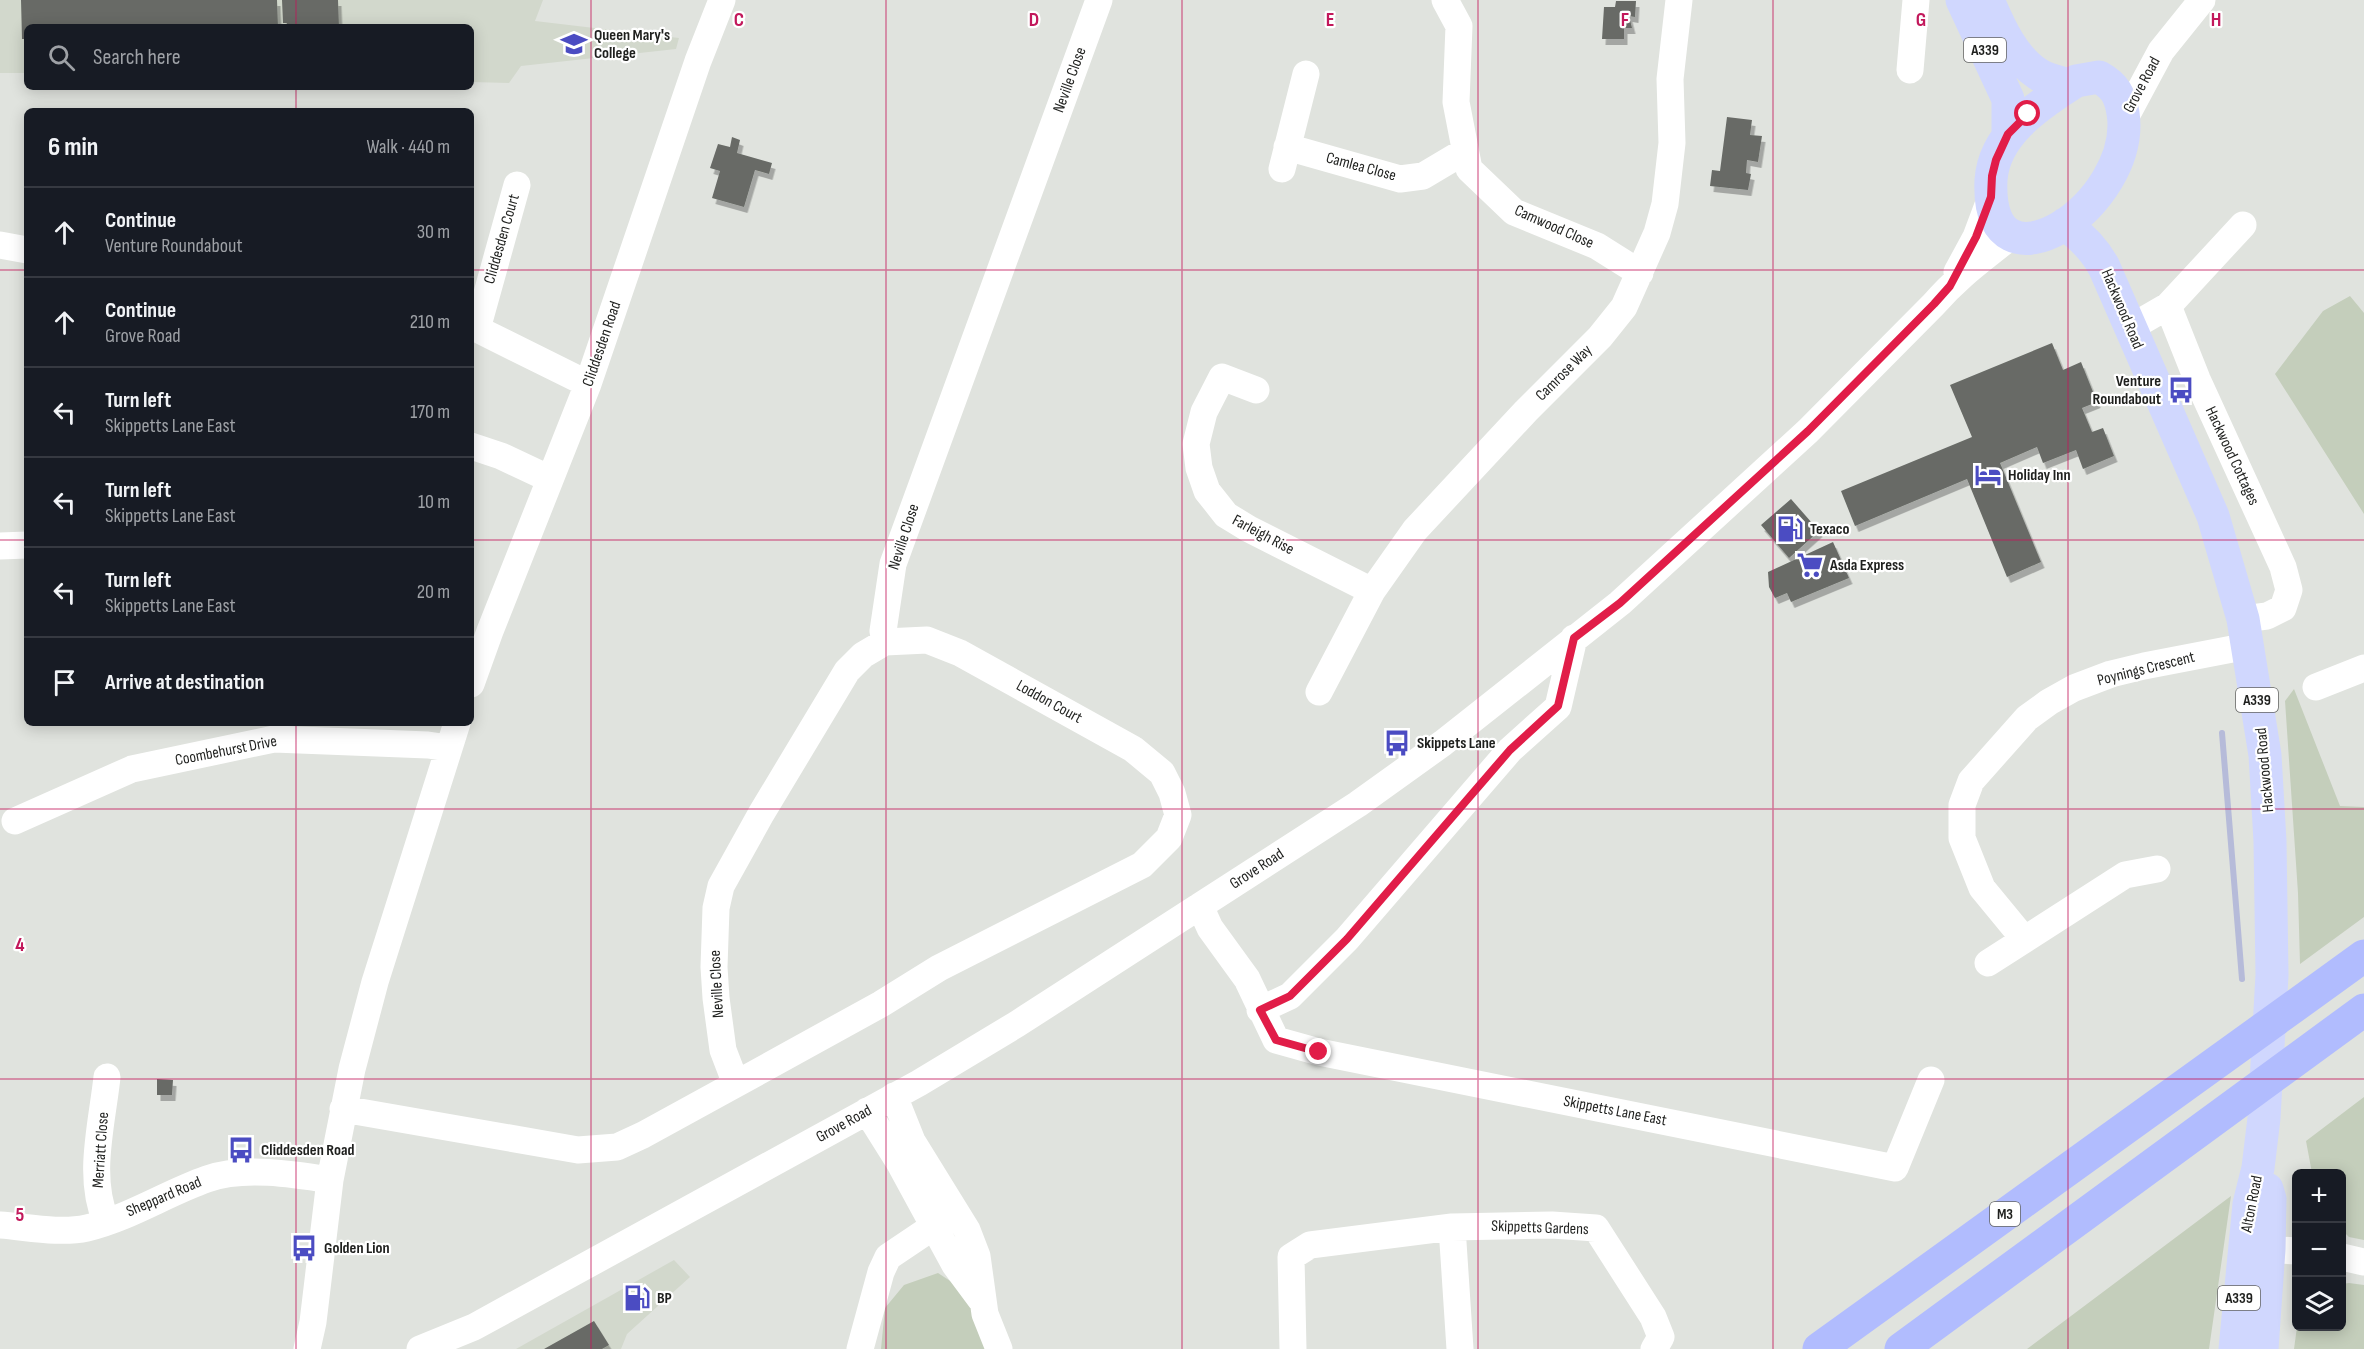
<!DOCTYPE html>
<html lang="en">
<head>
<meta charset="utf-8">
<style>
	body { margin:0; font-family:"Sofia Sans Condensed",sans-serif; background:#20242c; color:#f1f3f6 }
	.controls { position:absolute; right:18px; bottom:18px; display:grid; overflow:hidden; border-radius:9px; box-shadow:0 3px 15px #0003 }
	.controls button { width:54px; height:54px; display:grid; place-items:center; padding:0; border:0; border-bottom:2px solid #363941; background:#171b24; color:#f1f3f6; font:30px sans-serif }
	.stop { position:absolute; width:18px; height:18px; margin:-14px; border:4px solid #e11d48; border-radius:50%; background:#fff }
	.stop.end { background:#e11d48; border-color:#fff; box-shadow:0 2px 6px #0008 }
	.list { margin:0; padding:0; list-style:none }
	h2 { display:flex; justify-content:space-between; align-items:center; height:78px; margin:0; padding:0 24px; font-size:26px }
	h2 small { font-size:20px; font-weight:400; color:#9ea1a6 }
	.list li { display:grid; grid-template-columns:39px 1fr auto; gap:18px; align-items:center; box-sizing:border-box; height:90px; padding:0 24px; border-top:2px solid #363941 }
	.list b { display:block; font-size:22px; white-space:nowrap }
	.list p { margin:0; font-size:20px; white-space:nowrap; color:#9ea1a6 }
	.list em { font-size:20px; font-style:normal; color:#9ea1a6 }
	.icon { flex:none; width:33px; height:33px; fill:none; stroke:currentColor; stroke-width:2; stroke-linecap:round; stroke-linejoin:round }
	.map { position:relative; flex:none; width:2364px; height:1349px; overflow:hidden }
	.search { position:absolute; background:#171b24; box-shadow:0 3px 15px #0003; left:24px; top:24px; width:450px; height:66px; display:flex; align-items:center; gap:15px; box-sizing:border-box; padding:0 21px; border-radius:9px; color:#9ea1a6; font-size:22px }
	.panel { position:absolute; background:#171b24; box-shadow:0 3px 15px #0003; left:24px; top:108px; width:450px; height:618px; border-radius:9px }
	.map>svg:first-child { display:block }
	.built { fill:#d2d8cc }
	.green { fill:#c4cebb }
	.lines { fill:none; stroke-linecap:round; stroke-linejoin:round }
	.stream { stroke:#b6bbd9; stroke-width:6 }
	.building { fill:#686b66; filter:url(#shadow) }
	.minor { stroke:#fff; stroke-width:27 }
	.major { stroke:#d0d7fe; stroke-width:33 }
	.highway { stroke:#b1bcfe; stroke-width:33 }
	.route { stroke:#e11d48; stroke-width:8 }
	.grid { fill:none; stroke:#c2185b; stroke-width:1.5; stroke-opacity:0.55 }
	.labels { text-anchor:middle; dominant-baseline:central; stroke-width:4.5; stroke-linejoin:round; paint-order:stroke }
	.shield { fill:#fff; stroke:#626362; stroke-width:1.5 }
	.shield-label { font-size:15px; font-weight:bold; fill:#1f201e }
	.poi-label { font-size:16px; font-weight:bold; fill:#1f201e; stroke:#fff; text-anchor:start }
	.street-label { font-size:16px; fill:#1f201e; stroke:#fff }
	.grid-label { font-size:20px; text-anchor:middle; font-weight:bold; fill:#c2185b; stroke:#fff; stroke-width:4.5; stroke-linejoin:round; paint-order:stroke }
</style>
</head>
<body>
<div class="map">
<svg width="2364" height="1349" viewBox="0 0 2364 1349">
	<defs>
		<filter id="shadow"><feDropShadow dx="3.5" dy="6" stdDeviation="0" flood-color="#0004"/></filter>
	</defs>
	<rect width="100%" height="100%" fill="#e0e3de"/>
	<!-- built -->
	<path class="built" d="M0,0H543L535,21L679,38L676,49L521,66L509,83L471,82V27H27V73H0Z
		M674,1260L690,1277L627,1334L621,1349H516Z"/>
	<!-- green -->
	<path class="green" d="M2350,296L2364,313V514L2275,374L2323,311Z
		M2294,689L2340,806L2364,807V917L2300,964L2298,893L2285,701Z
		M2364,1097V1240L2349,1237L2342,1230V1174L2312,1173L2306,1141Z
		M2231,1196L2209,1349H2027Z
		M938,1273L970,1294L987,1349H881L885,1308L904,1285Z
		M2349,1283L2364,1285V1349H2294L2297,1327L2342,1326V1284Z"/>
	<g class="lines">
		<!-- stream -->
		<path class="stream" d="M2222,733L2242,979"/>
	</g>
	<!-- building -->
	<path class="building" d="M21,0H277L278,27H27V39H22Z
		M282,0H338L339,27H287V23H283Z
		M1616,1H1636L1635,17L1629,16L1632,28H1624V39H1602L1604,7H1615Z
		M1727,117L1752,120L1750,135L1762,136L1758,162L1747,160L1746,173L1751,174L1748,190L1710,186L1712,170L1720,171Z
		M732,137L740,140L737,153L772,163L769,174L755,170L744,207L712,198L720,171L710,168L718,144L730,147Z
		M2052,343L2063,370L2081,362L2097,402L2082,408L2092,432L2103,428L2114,456L2083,469L2076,450L2043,463L2037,447L2000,463L2041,562L2007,577L1967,479L1855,526L1841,491L1972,437L1950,385Z
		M1791,499L1819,531L1789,558L1761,525Z
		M1833,542L1849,578L1791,602L1787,593L1775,598L1769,587L1768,572Z
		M157,1079L173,1080L172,1095H157Z
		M594,1321L609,1345L602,1349H544Z"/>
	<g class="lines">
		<!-- minor -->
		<path class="minor" d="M1445,0L1459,26L1456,102L1469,169L1514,212L1597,246L1640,273
			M1910,70L1916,0
			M2124,120L2161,51L2202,0
			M1287,147L1400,179L1423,176L1465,151
			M1282,169L1306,74
			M0,245L27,250
			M1957,272L1976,237L1991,197
			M2168,306L2197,379L2283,567L2289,590L2283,608L2267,616L2243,619
			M2130,328L2168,306L2243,225
			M471,329H477L588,384
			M477,329L517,185
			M1256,390L1222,377L1204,412L1196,444L1199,468L1207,491L1226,515L1249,529L1372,591
			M471,446L501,456L550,479
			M0,546L27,545
			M885,642L883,631L893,564L1099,0
			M471,684L490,631L588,384L698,61L722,0
			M2316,687L2364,668
			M1319,692L1372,591L1415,530L1526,411L1600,337L1624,307L1657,233L1665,204L1672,143L1670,79L1679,0
			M15,821L132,769L274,739L428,745L448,748
			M1200,906L1210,928L1247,979L1276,1040L1319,1052L1895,1168L1931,1080
			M2024,939L1982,888L1962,838V805L1971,781L2027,718L2049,702L2074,688L2111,674L2144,666L2248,646
			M1988,963L2125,875L2157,869
			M1260,1010L1290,996L1347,939L1510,750L1558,707L1574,638
			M894,1096L912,1141L967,1230L977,1256L985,1314L999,1349
			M343,1109L578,1150L617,1147L643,1135L736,1084L723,1050L716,998L714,967L716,908L721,886L761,814L847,671L863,655L885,642L927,640L960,653L1133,749L1162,773L1172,793L1178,815L1169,838L1142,865L939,968L881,1004L736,1084
			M867,1111L899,1162L955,1265L981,1300
			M106,1221C87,1177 102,1124 107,1077
			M0,1225C27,1227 60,1234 87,1228C129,1218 167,1193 207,1179C243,1166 293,1174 330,1180
			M1452,1227L1460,1349
			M2248,1248L2296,1251
			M2342,1257L2364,1262
			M307,1349L313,1322L330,1180L352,1069L375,982L457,723
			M420,1349L474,1327L919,1083L1017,1024L1358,804L1443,743L1620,603L1808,431L1934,304C1958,276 1983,259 2011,236
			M860,1349L881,1272L888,1257L949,1216
			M1293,1349L1291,1257L1310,1245L1452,1227L1552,1225L1596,1228L1653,1317L1661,1337L1654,1349"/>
		<!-- major -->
		<path class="major" d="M1962,0L2008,99V134
			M1988,0C1999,26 2013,58 2038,74C2047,80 2059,82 2070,85
			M2099,77C2115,86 2120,95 2123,113C2137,204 1985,305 1991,180C1994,135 2036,107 2070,85L2076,81Z
			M2065,224C2081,236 2095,250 2104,267L2213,516L2243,619L2265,755L2270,841L2272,975L2264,1118L2258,1168L2249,1204L2235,1349
			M2262,1349L2269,1249L2270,1199L2267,1189"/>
		<!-- highway -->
		<path class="highway" d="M1819,1349L2364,956
			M1901,1349L2364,1010"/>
	</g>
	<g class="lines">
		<!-- route -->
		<path class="route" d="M1319,1052L1276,1040L1260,1010L1290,996L1347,939L1510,750L1558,706L1574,638L1620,603L1808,431L1934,304L1950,286L1976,237L1991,197L1992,176L1996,160L2008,134L2028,114"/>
	</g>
	<!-- grid -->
	<path class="grid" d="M296,0V27M591,0V1349M886,0V1349M1182,0V1349M1478,0V1349M1773,0V1349M2068,0V1349M296,87V111M0,270H27M471,270H2364M0,540H27M471,540H2364M296,723V1349M0,809H2364M0,1079H2364"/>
	<!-- icons -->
	<defs>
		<g id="university-bare" transform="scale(2.07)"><path d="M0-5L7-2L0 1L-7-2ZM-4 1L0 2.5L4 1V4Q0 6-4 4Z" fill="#4b4cc2" stroke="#fff" stroke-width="2.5" paint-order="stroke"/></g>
		<g id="bus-bare" transform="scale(2.07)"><path d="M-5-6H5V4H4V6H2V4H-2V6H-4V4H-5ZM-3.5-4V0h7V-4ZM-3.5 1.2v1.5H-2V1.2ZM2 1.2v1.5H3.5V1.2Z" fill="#4b4cc2" stroke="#fff" stroke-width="2.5" paint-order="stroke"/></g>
		<g id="hotel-bare" transform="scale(2.07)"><path d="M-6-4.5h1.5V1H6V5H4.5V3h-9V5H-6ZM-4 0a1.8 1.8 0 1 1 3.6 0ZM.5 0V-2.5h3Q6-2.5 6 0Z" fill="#4b4cc2" stroke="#fff" stroke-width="2.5" paint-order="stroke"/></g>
		<g id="fuel-bare" transform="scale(2.07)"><path d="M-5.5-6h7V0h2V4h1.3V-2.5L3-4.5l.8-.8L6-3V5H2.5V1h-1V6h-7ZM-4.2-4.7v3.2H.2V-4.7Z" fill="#4b4cc2" stroke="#fff" stroke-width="2.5" paint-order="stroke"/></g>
		<g id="supermarket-bare" transform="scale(2.07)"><path d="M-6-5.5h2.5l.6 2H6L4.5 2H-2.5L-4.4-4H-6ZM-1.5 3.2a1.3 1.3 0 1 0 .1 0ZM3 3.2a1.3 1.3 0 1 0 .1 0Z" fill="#4b4cc2" stroke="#fff" stroke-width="2.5" paint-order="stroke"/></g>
	</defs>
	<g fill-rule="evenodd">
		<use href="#university-bare" x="574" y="44"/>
		<use href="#bus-bare" x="2181" y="390"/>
		<use href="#hotel-bare" x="1988" y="475"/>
		<use href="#fuel-bare" x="1790" y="529"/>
		<use href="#supermarket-bare" x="1810" y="565"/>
		<use href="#bus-bare" x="1397" y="743"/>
		<use href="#bus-bare" x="241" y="1150"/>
		<use href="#bus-bare" x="304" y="1248"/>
		<use href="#fuel-bare" x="637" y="1298"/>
	</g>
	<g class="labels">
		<!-- shield labels -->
		<g class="shield">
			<rect x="1964" y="38" width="42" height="24" rx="4.5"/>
			<rect x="2236" y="688" width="42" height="24" rx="4.5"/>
			<rect x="1990" y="1202" width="30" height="24" rx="4.5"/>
			<rect x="2218" y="1286" width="42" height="24" rx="4.5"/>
		</g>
		<g class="shield-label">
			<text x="1985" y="50">A339</text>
			<text x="2257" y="700">A339</text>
			<text x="2005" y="1214">M3</text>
			<text x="2239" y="1298">A339</text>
		</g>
		<!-- poi labels -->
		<g class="poi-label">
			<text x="594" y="35">Queen Mary's<tspan x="594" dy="18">College</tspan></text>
			<text x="2161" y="381" text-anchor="end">Venture<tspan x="2161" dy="18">Roundabout</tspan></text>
			<text x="2008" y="475">Holiday Inn</text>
			<text x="1810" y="529">Texaco</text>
			<text x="1830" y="565">Asda Express</text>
			<text x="1417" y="743">Skippets Lane</text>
			<text x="261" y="1150">Cliddesden Road</text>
			<text x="324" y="1248">Golden Lion</text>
			<text x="657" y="1298">BP</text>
		</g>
		<!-- street labels -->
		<g class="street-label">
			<text transform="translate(1070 80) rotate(-70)">Neville Close</text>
			<text transform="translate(2142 85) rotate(-62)">Grove Road</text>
			<text transform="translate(1361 167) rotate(15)">Camlea Close</text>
			<text transform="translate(1554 227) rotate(24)">Camwood Close</text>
			<text transform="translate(502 239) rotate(-74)">Cliddesden Court</text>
			<text transform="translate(2122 309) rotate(67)">Hackwood Road</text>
			<text transform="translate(602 344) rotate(-71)">Cliddesden Road</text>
			<text transform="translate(1564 373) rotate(-45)">Camrose Way</text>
			<text transform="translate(2232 456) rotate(65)">Hackwood Cottages</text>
			<text transform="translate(1263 535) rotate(28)">Farleigh Rise</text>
			<text transform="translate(904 537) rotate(-72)">Neville Close</text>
			<text transform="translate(2146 669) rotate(-14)">Poynings Crescent</text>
			<text transform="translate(1049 702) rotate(29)">Loddon Court</text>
			<text transform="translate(226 751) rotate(-11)">Coombehurst Drive</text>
			<text transform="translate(2265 770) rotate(-95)">Hackwood Road</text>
			<text transform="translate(1257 869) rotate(-33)">Grove Road</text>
			<text transform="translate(717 984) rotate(-93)">Neville Close</text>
			<text transform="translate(1615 1111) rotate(11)">Skippetts Lane East</text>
			<text transform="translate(844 1124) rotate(-29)">Grove Road</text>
			<text transform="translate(101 1150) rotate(-86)">Merriatt Close</text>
			<text transform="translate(164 1197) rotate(-23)">Sheppard Road</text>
			<text transform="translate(2252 1204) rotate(-79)">Alton Road</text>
			<text transform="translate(1540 1228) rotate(2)">Skippetts Gardens</text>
		</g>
	</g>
	<g class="grid-label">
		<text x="739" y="26">C</text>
		<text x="1034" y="26">D</text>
		<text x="1330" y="26">E</text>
		<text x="1625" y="26">F</text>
		<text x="1921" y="26">G</text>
		<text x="2216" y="26">H</text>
		<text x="20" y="951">4</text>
		<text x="20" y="1221">5</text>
	</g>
</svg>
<div class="controls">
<button>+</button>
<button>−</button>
<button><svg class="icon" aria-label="layers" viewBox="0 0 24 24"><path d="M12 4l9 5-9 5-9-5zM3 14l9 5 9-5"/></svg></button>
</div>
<div class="stop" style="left:2028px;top:114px"></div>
<div class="stop end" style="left:1319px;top:1052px"></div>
<div class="search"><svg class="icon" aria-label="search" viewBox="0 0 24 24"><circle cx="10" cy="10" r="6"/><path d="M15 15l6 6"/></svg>Search here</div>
<section class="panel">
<h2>6 min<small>Walk · 440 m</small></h2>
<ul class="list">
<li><svg class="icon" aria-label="ahead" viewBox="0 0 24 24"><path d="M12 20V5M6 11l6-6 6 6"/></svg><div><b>Continue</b><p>Venture Roundabout</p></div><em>30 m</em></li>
<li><svg class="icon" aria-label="ahead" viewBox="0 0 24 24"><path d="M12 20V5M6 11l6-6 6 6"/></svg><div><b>Continue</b><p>Grove Road</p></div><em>210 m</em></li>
<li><svg class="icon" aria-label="left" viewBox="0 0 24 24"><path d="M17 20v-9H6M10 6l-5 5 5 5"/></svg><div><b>Turn left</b><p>Skippetts Lane East</p></div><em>170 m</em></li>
<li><svg class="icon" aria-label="left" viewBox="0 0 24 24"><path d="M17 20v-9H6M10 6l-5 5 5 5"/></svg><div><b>Turn left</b><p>Skippetts Lane East</p></div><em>10 m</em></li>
<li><svg class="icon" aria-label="left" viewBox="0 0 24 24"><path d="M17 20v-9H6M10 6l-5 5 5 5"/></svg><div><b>Turn left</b><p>Skippetts Lane East</p></div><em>20 m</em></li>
<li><svg class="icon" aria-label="arrive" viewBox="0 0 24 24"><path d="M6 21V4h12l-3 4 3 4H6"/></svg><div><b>Arrive at destination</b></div></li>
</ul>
</section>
</div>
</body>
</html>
